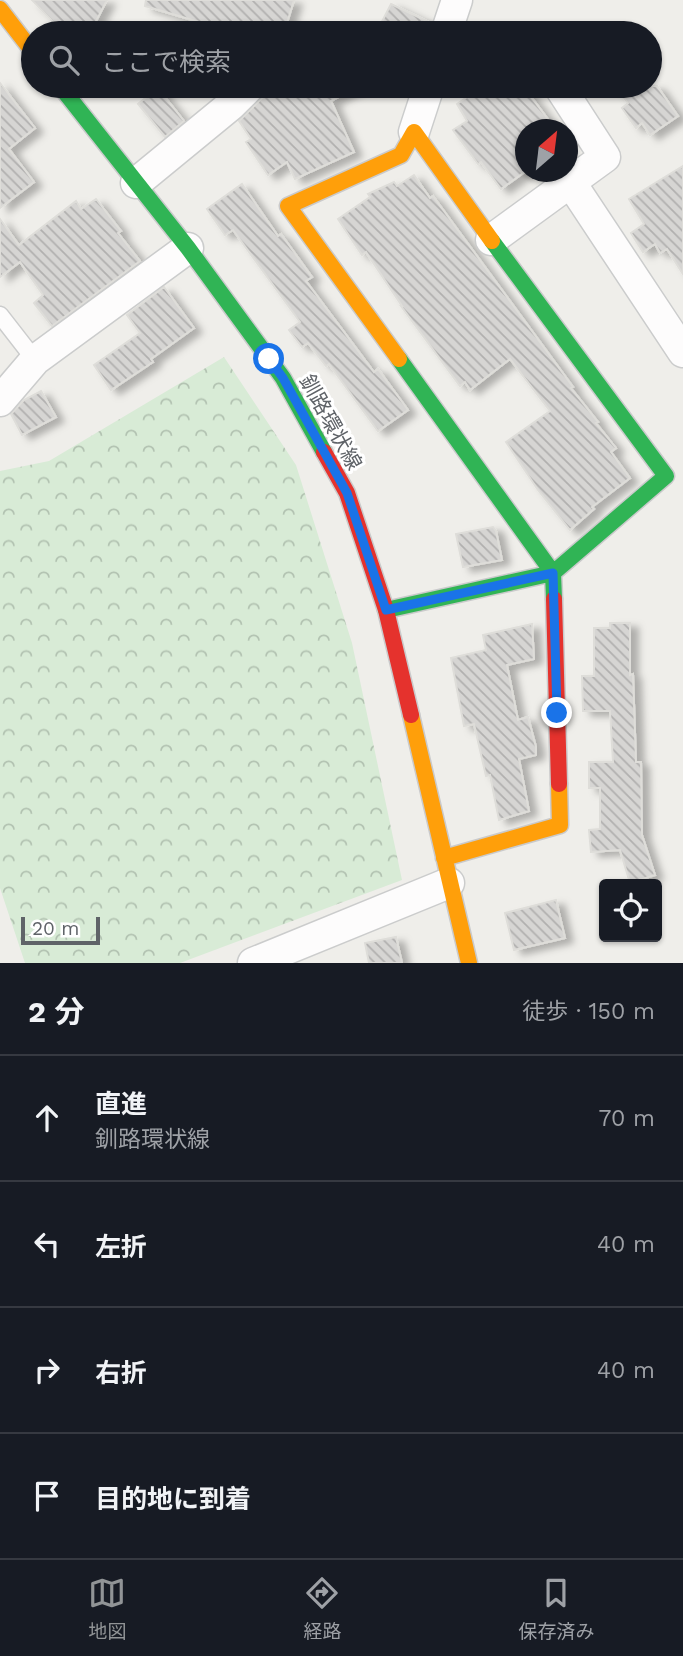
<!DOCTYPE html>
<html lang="ja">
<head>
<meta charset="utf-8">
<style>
	body { margin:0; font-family:"Work Sans","Noto Sans JP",sans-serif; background:#242831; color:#f1f3f6 }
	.controls { position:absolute; right:21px; bottom:21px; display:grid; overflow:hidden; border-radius:7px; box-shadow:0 2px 5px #0004 }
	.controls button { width:63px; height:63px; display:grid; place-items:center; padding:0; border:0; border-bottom:2px solid #363941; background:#171b24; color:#f1f3f6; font:35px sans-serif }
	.compass { position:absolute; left:515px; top:119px; width:63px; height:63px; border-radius:50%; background:#171b24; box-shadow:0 2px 5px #0004; rotate:28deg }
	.scale { position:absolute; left:21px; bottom:18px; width:79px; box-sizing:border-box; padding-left:7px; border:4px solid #5f6368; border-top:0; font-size:19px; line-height:24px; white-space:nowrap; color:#5f6368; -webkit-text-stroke:5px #fff; paint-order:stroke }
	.stop { position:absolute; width:21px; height:21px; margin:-16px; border:5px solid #1a73e8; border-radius:50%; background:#fff }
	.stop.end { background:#1a73e8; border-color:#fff; box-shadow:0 2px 7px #0008 }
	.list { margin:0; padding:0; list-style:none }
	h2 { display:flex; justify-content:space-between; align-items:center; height:91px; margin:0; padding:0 28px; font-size:30px }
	h2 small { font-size:23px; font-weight:400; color:#9ea1a6 }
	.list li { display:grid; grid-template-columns:46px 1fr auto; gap:21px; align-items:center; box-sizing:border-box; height:126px; padding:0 28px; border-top:2px solid #363941 }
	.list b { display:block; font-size:26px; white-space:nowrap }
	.list p { margin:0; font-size:23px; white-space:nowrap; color:#9ea1a6 }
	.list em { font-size:23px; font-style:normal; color:#9ea1a6 }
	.icon { flex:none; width:38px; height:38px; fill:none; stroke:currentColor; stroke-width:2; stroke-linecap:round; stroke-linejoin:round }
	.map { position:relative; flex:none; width:683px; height:963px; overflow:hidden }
	.search { position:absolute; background:#171b24; box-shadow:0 2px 5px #0004; left:21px; right:21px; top:21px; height:77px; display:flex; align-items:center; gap:18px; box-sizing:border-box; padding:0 24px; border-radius:38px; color:#9ea1a6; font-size:26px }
	.sheet { height:595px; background:#171b24 }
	nav { display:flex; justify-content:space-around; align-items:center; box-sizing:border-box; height:98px; border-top:2px solid #363941; background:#171b24; font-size:19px; color:#9ea1a6 }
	nav a { display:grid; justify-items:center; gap:4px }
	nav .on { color:#919496 }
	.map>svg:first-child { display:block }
	.forest { fill:url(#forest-crowns) }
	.building { fill:url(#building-back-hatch); stroke:#deddd9; stroke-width:2; filter:url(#shadow) }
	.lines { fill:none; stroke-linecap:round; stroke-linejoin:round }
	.lane-casing { stroke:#cbcccc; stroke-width:19 }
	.street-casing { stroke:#cbcccc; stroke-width:33 }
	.fast-casing { stroke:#cacacb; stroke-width:19 }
	.slow-casing { stroke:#cacacb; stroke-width:19 }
	.jam-casing { stroke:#cacacb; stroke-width:19 }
	.lane { stroke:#fdfcfc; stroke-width:16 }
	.street { stroke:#fdfcfc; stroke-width:30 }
	.fast { stroke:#30b455; stroke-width:16 }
	.slow { stroke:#ff9f0a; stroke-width:16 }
	.jam { stroke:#e5322d; stroke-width:16 }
	.route { stroke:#1a73e8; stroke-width:9 }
	.labels { text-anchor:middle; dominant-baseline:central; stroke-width:6; stroke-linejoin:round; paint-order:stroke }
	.street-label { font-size:21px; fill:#5f6368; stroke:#fff }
</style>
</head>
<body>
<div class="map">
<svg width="683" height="963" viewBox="0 0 683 963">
	<defs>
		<pattern id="forest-crowns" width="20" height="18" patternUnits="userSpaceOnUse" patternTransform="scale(1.75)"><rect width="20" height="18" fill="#d8ebd6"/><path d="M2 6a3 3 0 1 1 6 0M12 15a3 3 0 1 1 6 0" fill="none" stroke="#b2c2b1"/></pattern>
		<pattern id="building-back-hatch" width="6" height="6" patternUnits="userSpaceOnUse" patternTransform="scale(1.75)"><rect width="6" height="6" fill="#d6d5d3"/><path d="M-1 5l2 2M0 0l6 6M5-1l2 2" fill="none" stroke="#b1b0af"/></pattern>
		<filter id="shadow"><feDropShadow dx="8" dy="4.5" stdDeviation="3.5" flood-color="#0004"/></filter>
	</defs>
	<rect width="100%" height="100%" fill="#efeeea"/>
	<!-- forest -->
	<path class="forest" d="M224,357L296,465L352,643L402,880L180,963H25L0,888V471L49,461Z"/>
	<!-- building -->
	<path class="building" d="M32,0H107L90,33H64Z
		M146,0H294L284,33H222L198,26L199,22L145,6Z
		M391,4L431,23L429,33H376Z
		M0,83L35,128L9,149L34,182L0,208Z
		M277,86H359L331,101L354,152L295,179L287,162L268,175L246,142L251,139L239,121L262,98L266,93Z
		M483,86H523L556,130H526V171L501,189L481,162L478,164L453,130L467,121L457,104Z
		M615,86H657L678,116L650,135L642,123L636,128L622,108L628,103Z
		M158,88L184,121L165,137L138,104Z
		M683,166V274L667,249L660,253L655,244L643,252L631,233L644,224L629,199Z
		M414,175L430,198L433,196L573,387L571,388L598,422L596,423L616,448L611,452L630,478L592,507L594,509L570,530L538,490L506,442L550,411L510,359L470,390L465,382L460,386L401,306H402L366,252L362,255L338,219L370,197L368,194L394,182L397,186Z
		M242,184L278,236L281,234L312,277L306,281L374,372L378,369L408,410L378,431L329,364L326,366L308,343L302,347L289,330L300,322L233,230L225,235L207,209Z
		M96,199L121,231L118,233L140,261L52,326L34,303L43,295L20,262L0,277V219L19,245L76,201L81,209Z
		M164,287L194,328L151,359L153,362L111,390L94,365L140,333L127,315Z
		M41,391L56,417L22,435L11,414L24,400Z
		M493,527L496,531L502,560L463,567L456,534Z
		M610,623H630V675L633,674L636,762H641L642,835L655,875L630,883L620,850L591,852L589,830L600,829V788H589V762H613L610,711H583L582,676H594V628H610Z
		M532,624L534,659L507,665L518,720L528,717L536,747V755L519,759L529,811L499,820L490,775L486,776L474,724L464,726L451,658L486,650L483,635Z
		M556,900L565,938L514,950L505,913Z
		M396,937L402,963H369L365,943Z"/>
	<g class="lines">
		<!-- lane casing -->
		<g class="lane-casing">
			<path id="lane" d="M0,315L35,360"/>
		</g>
		<!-- street casing -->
		<g class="street-casing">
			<path id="street" d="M446,33L457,0
				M414,132L429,86
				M136,183L231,105L250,86
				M571,183L683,352
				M491,240L605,157L559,86
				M0,401L35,360L188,248
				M253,963L449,883"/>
		</g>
		<!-- fast casing -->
		<g class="fast-casing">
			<path id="fast" d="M60,86L188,248L283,378L324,452
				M492,241L666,476L553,573L554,599
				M386,610L553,573L399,359"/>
		</g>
		<!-- slow casing -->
		<g class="slow-casing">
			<path id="slow" d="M0,9L33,52
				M399,359L288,206L401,155L414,132L492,241
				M411,715L469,963
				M444,858L560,825L559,784"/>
		</g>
		<!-- jam casing -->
		<g class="jam-casing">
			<path id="jam" d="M324,452L347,493L386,610L411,715
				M554,599L559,784"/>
		</g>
		<!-- lane -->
		<use href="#lane" class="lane"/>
		<!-- street -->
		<use href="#street" class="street"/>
		<!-- fast -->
		<use href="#fast" class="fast"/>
		<!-- slow -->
		<use href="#slow" class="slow"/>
		<!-- jam -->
		<use href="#jam" class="jam"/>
	</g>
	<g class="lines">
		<!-- route -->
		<path class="route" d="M269,359L283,378L347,493L386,610L553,573L557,713"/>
	</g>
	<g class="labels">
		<!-- street labels -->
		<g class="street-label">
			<text transform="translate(331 422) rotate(61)">釧路環状線</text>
		</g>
	</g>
</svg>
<div class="controls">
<button><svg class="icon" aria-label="locate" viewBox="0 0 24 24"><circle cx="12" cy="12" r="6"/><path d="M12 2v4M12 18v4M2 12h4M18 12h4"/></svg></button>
</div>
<svg class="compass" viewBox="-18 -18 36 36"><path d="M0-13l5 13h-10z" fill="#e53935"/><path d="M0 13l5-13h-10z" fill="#9ea1a6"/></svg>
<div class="scale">20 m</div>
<div class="stop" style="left:269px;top:359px"></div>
<div class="stop end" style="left:557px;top:713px"></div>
<div class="search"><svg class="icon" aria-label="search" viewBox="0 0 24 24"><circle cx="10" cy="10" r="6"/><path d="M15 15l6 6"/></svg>ここで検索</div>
</div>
<section class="sheet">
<h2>2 分<small>徒歩 · 150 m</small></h2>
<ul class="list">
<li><svg class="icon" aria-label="ahead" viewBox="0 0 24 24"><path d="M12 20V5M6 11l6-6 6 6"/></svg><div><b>直進</b><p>釧路環状線</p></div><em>70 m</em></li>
<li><svg class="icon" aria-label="left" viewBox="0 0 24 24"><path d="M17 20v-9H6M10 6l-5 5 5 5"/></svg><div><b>左折</b></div><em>40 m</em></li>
<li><svg class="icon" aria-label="right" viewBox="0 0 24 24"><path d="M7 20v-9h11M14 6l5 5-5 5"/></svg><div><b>右折</b></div><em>40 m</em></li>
<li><svg class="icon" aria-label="arrive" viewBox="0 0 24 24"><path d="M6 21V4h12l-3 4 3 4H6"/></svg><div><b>目的地に到着</b></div></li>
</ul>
</section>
<nav>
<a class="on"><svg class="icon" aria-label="map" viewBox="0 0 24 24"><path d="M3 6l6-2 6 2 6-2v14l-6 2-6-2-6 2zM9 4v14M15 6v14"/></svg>地図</a>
<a><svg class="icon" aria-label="directions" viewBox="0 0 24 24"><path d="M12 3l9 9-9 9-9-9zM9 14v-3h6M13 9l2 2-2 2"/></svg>経路</a>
<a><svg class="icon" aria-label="saved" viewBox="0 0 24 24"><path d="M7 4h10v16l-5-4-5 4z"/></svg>保存済み</a>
</nav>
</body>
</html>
